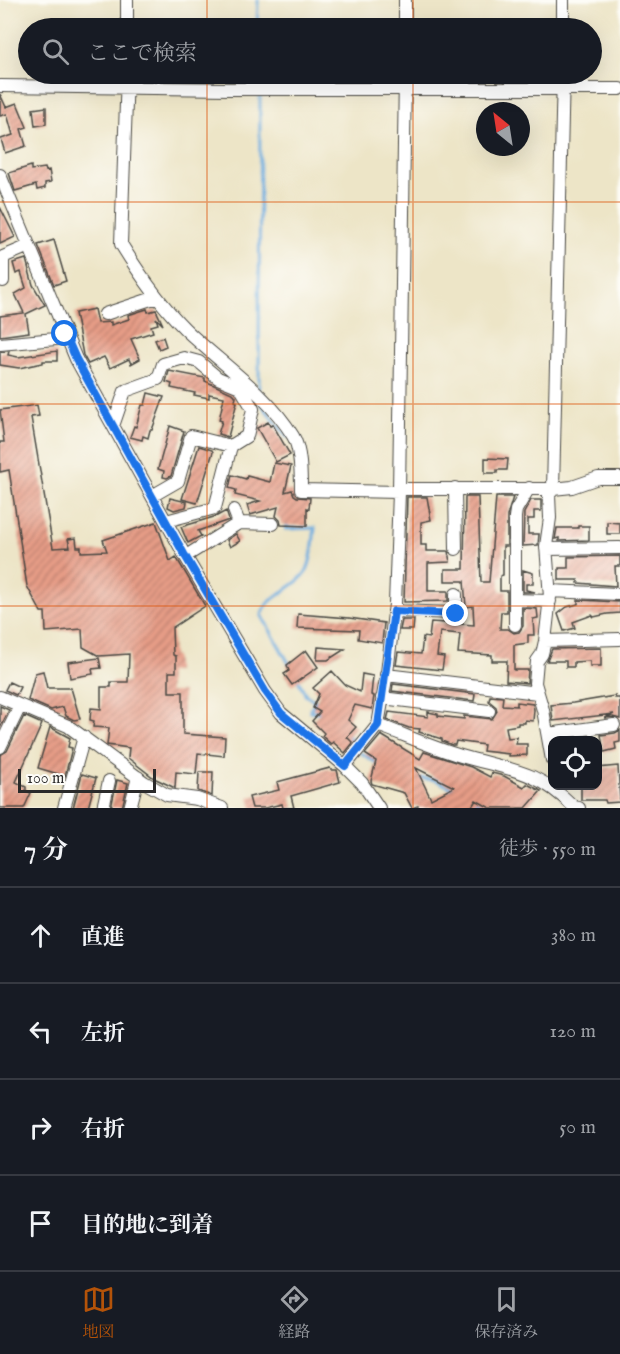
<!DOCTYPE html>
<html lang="ja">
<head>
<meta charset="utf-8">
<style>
	body { margin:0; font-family:"IM FELL English","Noto Serif JP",serif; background:#242831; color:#f1f3f6 }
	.controls { position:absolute; right:18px; bottom:18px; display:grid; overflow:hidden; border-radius:12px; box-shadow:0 6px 24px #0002 }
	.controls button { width:54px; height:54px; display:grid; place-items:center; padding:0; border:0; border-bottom:2px solid #363941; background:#171b24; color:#f1f3f6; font:30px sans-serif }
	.compass { position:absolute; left:476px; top:102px; width:54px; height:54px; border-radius:50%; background:#171b24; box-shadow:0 6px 24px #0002; rotate:330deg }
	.scale { position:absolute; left:18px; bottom:15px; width:138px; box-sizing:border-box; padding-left:6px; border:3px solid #2b2b2b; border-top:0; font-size:16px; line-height:21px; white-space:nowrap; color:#2b2b2b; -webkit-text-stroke:4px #fdfcf7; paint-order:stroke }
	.stop { position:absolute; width:18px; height:18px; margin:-14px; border:4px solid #1a73e8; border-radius:50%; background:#fff }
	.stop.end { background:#1a73e8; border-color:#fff; box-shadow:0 2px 6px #0008 }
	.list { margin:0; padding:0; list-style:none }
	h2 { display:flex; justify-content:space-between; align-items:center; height:78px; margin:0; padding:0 24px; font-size:26px }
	h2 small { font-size:20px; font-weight:400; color:#9ea1a6 }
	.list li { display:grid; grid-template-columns:39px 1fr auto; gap:18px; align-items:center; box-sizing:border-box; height:96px; padding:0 24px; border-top:2px solid #363941 }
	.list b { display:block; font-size:22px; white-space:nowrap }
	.list em { font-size:20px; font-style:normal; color:#9ea1a6 }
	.icon { flex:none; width:33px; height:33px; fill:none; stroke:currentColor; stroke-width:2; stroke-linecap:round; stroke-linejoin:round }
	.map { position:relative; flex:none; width:620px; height:808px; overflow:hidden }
	.search { position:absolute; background:#171b24; box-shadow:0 6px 24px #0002; left:18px; right:18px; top:18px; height:66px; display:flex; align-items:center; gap:15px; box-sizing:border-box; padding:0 21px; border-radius:33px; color:#9ea1a6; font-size:22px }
	.sheet { height:462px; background:#171b24 }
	nav { display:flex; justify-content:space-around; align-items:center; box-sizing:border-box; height:84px; border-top:2px solid #363941; background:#171b24; font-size:16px; color:#9ea1a6 }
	nav a { display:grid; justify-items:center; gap:3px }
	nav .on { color:#b45309 }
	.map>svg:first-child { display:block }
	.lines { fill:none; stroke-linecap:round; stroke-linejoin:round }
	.stream { stroke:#6bacdf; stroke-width:3 }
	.building { fill:url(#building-hatch); fill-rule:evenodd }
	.minor-casing { stroke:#484742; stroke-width:14 }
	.minor { stroke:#fff; stroke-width:12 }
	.route { stroke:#1a73e8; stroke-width:8 }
	.grid { fill:none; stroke:#df570e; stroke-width:1.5; stroke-opacity:0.55 }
</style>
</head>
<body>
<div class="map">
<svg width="620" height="808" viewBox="0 0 620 808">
	<defs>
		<pattern id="building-hatch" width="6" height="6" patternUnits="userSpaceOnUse" patternTransform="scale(1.5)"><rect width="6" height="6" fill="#e69c86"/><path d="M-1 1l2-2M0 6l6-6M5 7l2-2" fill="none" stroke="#bb7f6e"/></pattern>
	</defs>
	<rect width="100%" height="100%" fill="#fdfcf7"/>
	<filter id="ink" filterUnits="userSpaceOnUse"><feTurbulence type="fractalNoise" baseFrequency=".0167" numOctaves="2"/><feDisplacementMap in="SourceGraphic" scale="12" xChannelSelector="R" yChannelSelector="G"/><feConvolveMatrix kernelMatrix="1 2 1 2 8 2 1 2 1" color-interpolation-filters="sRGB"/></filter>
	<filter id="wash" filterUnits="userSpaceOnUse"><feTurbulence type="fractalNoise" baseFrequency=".008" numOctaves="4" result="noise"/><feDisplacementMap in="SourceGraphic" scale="24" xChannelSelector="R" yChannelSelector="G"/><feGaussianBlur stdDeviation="1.35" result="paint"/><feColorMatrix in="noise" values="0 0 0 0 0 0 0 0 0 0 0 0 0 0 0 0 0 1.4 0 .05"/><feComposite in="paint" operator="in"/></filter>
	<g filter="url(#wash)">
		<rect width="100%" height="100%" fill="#ede5c7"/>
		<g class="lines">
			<!-- stream -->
			<path class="stream" d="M257,28L258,0
				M256,74L259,86
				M259,389L260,93
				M260,402L287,437
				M288,524L286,529L315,528C313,541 313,558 307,570C298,588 263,597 262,616L291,667
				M297,678L306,695L315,701L310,711L321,712
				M347,734L356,745
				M361,753L378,764
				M418,778L435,780L454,789
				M473,800L488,808"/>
		</g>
		<g id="blocks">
			<!-- building -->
			<path class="building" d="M0,94L6,107L17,103L27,127L21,129L26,146L5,153L1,139L13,135L7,114L0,116Z
				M46,107V124L35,126L33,109Z
				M31,166V170L45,168L46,171L49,170L51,182L45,183V188L37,190L36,185L15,191L9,173Z
				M0,207L15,237L0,244Z
				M54,240L66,281L54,285L38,245Z
				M26,259L33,285L45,305L26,314L29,332L0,336V316L24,313L15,294L26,288L21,272L16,274L13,263Z
				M94,309L97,323L111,322V325L129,319L128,315L147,309L148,312L156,310L163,325L156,318L158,324L151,326L153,332L131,339L140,359L131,364L129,359L110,368L104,357L88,364L83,355L75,313Z
				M163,337L166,346L159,349L155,340Z
				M9,351L8,355L18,357L57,351V361H43V363L19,368L0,365V352Z
				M169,371L205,378V381L234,394L236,397L235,401L237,402L228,437L218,434L222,421L219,420L224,397L209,394V398L194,395L195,393L171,388L172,384L166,382Z
				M148,393L164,397L152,430H150L148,438L143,436L142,440L130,437L134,426L136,427L142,405H145Z
				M37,405L39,416L31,417L53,548L70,547L68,539L76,538L77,547H81V552L107,551L103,540L156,522L170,561L176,557L205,606L172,628L173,655L176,656V672H169V692H183V734L225,737L224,756L198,753L196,774L176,772L175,788L154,778L128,758L129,748L107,745L109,728L93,727L94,721L90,720L91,708L101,709V687H111V682H128L129,654L99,656L83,647L82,629L46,632L45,612H41L27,586L9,470L0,472V442H4L0,410Z
				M268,422L270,426L273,425L290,455L276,462L257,428Z
				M170,426L184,431L171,476L167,478L163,477L164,471L158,469Z
				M199,446L212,450L213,452L197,503L182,499Z
				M485,458L508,459L507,470H497V473H485Z
				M274,463L291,466L285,492L292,490L294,495L297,497L310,498L309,509L307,508V526L281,525L280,520L276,516L278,507L250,515L247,505L260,501L235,495L236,490L229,488L232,475L246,479L247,476L270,482Z
				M407,497H427L431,520L421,522V545H426V551H448L450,562L428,563V591H448V601L404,602Z
				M465,497H478L481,582H489L496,497H513L507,516V546H503V575L500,576V591H507V612H501L500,629H508L514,633L519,632L523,626V608L537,609L538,618L533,619L534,635H528V643L514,645V670H528L527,683L506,681L507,661H492V655L458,653L460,634L440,632L437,656L444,657L442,670L396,665L398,652L421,654L423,637L429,638L431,622L474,625L473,606L466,607L464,581H445V569H464Z
				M170,498L187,502L186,507L174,510L168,507Z
				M531,500H541V511H534V519H528V534H539L538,545L523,546L524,513Z
				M226,511L229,520L198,531L201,536L188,543L181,527L217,516Z
				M607,522L620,523V534H607Z
				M578,526H589V540L559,541V538L555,539L557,528H578Z
				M236,534L240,541L230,547L227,540Z
				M620,556V566H615L616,586L578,583V580H559V568H568V557Z
				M523,570L533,573V584H526V590L535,592H523Z
				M578,600L620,602V613L607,614L594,617L592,615L573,622L575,628L564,631L558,614L567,607L578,604Z
				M298,614L349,618L384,623L382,643L358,639L359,630L297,628Z
				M402,620H414L413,630H400Z
				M318,647L345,649L328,660H317Z
				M601,648V666H590V661L574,662V667H566V661H547L552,649Z
				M306,650L318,667L292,685L284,674L289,671L287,665Z
				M99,658L101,668L92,669L93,674L70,678L68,662Z
				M43,671L47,688H71L80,719L74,720L66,716L63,707L51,710L28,700L35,673Z
				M332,671L345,685L360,692L362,674L373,676L371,695L374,696L372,709L355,705L348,720L356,727L347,737L353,743L345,753L333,742L331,744L322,736L324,733L312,721L320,712L313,708L319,694L313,688Z
				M9,682L20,687L16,695L5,690Z
				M393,684L475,694L474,701L392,691Z
				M490,696L503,697L502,705L517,706V702L533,704L534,710L533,721L525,720V723H518V725L506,727L508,738L517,737L516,744H527V755L509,756V754L483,751L484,745L456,741L455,745H452L442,741V739L419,732L420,729L409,728L387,720L389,712L428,717V712L438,714V716L464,719V716L492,719L497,711L496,707L489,701Z
				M615,696V698H620V719L613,717L605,718L614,714L553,721L551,705L573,703Z
				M0,706L9,710L0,728Z
				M24,716L42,724L16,782L26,787V791L31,793L24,808H0V755L7,751Z
				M50,727L70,738L68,747L72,748L65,776L38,768Z
				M620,730V742L615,743L616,749L604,752L601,735L615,733Z
				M381,735L420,759L424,752L471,767L490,777L492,773L504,776L524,787L527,784L541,791L526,808H490L476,800L471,808H419L418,806L412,808L404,793L372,784L371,781L376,761L365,754ZM416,768L454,787L431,799Z
				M618,766L620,802L606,803L605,800H581V786H597V768Z
				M330,768L331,770H337L340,782L291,796L294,808H283L282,804L265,808H252L249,797L279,790L277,782Z
				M199,772H213L212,796L198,791Z
				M82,774L96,778L88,808H73Z
				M117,780L128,783L122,808H111Z"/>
		</g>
	</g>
	<g filter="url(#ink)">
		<use href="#blocks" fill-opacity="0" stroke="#484742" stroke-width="1.5"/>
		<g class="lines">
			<!-- minor casing -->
			<g class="minor-casing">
				<path id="minor" d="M127,0V28
					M405,0V28
					M563,28V0
					M127,74L121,244C140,275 160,304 185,329C220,363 268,394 293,436C301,449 301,475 301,490L399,492
					M0,86L231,89H620
					M0,175L76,359L184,554L265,691L281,713L345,766L362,783L379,808
					M3,281V257L29,246
					M105,314L157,297
					M0,344L67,338
					M113,426L125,391L158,379L163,364L184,358L199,362L218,378L240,387L253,409L247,436L231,446L215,508L166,521
					M455,488L456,549
					M399,489H553L572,487L598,478H620
					M152,496L178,481L191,436L231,446
					M234,510L239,523
					M546,549L620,548
					M186,556L239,523L273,524
					M550,591L618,594
					M515,600L550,601
					M394,611L456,613V594
					M515,625V517L516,510L529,488
					M545,641L620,639
					M386,675L538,693
					M0,697L68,726L144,782L167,795L197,799L222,808
					M382,698L489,711
					M378,725C405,735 433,748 461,756C510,770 536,769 574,807L579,808
					M548,734L614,725
					M0,747L20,706
					M552,760L543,710L535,683L537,661L542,654L545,641L550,597L546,546L550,518L549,495L553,489L563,74
					M345,766L378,725L387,673L395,604L399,492L405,74
					M64,808L84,737
					M103,808L109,781
					M130,808L138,777"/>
			</g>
			<!-- minor -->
			<use href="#minor" class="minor"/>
		</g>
	</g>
	<g class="lines" filter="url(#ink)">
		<!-- route -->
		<path class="route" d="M65,334L76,359L184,554L265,691L281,713L345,766L378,725L394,611L456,614"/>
	</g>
	<!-- grid -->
	<path class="grid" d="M207,0V28M413,0V28M207,74V808M413,74V808M0,202H620M0,404H620M0,606H620"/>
</svg>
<div class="controls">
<button><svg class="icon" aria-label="locate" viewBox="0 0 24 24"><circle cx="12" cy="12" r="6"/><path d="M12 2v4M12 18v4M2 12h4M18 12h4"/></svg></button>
</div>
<svg class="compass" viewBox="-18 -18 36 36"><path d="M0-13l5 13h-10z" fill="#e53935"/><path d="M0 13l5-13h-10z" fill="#9ea1a6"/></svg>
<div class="scale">100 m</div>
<div class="stop" style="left:65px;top:334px"></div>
<div class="stop end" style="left:456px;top:614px"></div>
<div class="search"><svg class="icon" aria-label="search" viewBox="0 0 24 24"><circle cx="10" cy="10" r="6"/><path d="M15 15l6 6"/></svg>ここで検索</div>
</div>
<section class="sheet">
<h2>7 分<small>徒歩 · 550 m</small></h2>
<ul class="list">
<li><svg class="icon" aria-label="ahead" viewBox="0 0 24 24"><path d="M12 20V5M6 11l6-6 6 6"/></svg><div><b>直進</b></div><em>380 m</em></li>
<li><svg class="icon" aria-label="left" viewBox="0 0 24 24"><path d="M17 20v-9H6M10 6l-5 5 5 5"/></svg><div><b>左折</b></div><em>120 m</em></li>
<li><svg class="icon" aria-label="right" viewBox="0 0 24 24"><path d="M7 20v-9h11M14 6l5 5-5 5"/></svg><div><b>右折</b></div><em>50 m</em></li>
<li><svg class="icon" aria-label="arrive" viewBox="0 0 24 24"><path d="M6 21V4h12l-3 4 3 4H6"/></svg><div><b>目的地に到着</b></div></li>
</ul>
</section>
<nav>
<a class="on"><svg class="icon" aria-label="map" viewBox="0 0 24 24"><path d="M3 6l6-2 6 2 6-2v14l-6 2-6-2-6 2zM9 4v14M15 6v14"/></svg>地図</a>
<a><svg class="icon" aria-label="directions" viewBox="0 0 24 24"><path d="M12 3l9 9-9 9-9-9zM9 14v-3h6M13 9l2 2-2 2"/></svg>経路</a>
<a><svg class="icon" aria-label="saved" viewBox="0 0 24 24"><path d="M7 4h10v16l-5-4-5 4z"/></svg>保存済み</a>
</nav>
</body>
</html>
